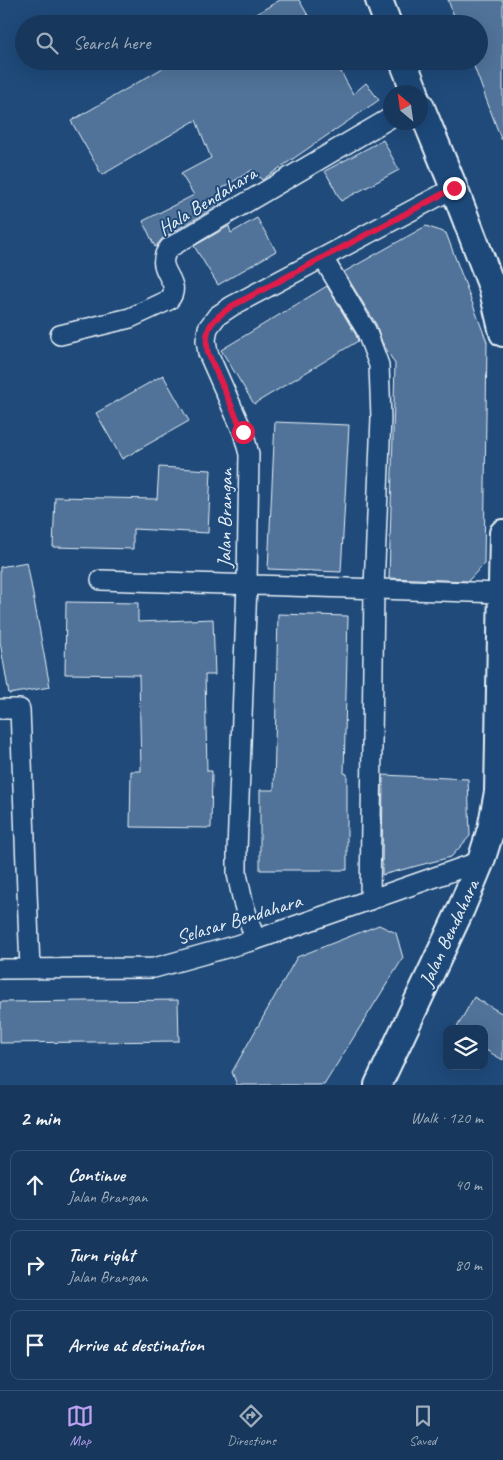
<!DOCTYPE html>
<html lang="en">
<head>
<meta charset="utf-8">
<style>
	body { margin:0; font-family:Caveat,sans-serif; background:#244365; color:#f1f3f6 }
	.controls { position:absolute; right:15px; bottom:15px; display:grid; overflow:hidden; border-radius:10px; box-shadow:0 5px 20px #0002 }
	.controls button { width:45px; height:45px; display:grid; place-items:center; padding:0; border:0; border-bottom:1px solid #365272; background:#17385c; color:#f1f3f6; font:25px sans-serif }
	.compass { position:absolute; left:383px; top:85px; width:45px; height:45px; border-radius:50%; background:#17385c; box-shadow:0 5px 20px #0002; rotate:331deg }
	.stop { position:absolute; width:15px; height:15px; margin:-11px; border:4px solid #e11d48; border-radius:50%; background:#fff }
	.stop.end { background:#e11d48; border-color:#fff; box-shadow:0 1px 5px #0008 }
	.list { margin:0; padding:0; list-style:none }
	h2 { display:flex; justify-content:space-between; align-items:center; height:65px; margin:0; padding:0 20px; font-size:21px }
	h2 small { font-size:16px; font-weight:400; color:#9eacbb }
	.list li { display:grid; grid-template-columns:32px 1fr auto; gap:15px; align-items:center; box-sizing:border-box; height:70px; margin:0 10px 10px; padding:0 10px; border:1px solid #365272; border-radius:10px }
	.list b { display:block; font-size:19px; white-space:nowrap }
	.list p { margin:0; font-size:16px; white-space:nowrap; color:#9eacbb }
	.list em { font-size:16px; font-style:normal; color:#9eacbb }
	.icon { flex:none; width:28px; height:28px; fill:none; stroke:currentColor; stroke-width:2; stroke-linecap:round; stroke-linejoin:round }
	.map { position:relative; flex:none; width:503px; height:1085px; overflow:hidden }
	.search { position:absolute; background:#17385c; box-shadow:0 5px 20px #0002; left:15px; right:15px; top:15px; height:55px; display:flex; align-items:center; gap:12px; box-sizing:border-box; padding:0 18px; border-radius:28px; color:#9eacbb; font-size:19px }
	.sheet { height:305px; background:#17385c }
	nav { display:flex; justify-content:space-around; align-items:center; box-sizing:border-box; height:70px; border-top:1px solid #365272; background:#17385c; font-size:14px; color:#9eacbb }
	nav a { display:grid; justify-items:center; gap:2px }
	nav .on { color:#bca0f2 }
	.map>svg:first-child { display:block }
	.building { fill:#517399; stroke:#e8f1f8 }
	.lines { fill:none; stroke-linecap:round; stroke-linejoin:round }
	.minor-casing { stroke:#e8f1f8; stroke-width:22 }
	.secondary-casing { stroke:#e8f1f8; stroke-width:30 }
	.minor { stroke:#1f4a7a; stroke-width:19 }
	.secondary { stroke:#1f4a7a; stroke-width:26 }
	.route { stroke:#e11d48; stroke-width:6 }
	.labels { text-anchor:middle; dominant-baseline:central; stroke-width:4; stroke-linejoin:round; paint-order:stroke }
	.street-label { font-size:20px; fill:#e8f1f8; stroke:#1f4a7a }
</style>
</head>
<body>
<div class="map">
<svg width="503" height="1085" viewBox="0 0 503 1085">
	<rect width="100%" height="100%" fill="#1f4a7a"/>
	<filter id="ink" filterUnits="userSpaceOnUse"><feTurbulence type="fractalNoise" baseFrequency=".02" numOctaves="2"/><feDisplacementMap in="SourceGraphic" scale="10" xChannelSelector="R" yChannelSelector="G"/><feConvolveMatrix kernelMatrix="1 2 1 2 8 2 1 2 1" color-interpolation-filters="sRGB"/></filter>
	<g filter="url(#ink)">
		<!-- building -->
		<path class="building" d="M280,0H299L313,24H239Z
			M448,0H503V139H501L472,61H479V24H457Z
			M175,61H335L353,94L366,83L379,100L262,180L252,170L221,189L224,202L163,238L155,247L143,221L194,195L181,174L211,158L196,120L102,175L71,121Z
			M383,140L399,170L341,201L325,171Z
			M257,218L276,251L218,285L194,246L229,226L231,233Z
			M426,226L446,233L487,342L484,564L468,581L389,578L395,364L382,342L376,324L344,272Z
			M327,286L356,335L358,341L254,404L221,350Z
			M163,375L189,421L122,459L96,413Z
			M275,422L349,425L341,572L268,569Z
			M159,467L211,470L208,533L133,529V549L53,547L55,497L157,499Z
			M27,562L50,687L9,694L0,642V567Z
			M66,602L138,603V622L213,619L215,675H205L207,771H212L211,828L130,827L131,771H141L139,675L65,674Z
			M278,614L348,616L344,773L347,774V870H260V790H274Z
			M383,775L468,779L470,836L451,857L382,875Z
			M379,925L396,933L403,958L324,1085H237L232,1072L297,957Z
			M474,997L503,1014V1060L484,1049V1029H456Z
			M178,1000L179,1041L0,1043V1002Z"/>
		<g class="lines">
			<!-- minor casing -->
			<g class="minor-casing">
				<path id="minor" d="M323,258L366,330L379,365L381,418L374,588L370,900
					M60,335L130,318L169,300C185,281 151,270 169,248L390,118
					M101,580L501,593
					M0,709H20L30,969
					M255,940L243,902L237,874V851L247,584L249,454L243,432L208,353L206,340L208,328L217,316L232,306L454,188
					M0,969L154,968L255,940L481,861"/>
			</g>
			<!-- secondary casing -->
			<g class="secondary-casing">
				<path id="secondary" d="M379,0L388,24
					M403,61L415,92
					M420,105L454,188L492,287L503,333
					M378,1085L461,909L481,861L491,829L498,792L503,533"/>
			</g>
			<!-- minor -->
			<use href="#minor" class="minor"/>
			<!-- secondary -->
			<use href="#secondary" class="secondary"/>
		</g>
	</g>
	<g class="lines" filter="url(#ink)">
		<!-- route -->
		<path class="route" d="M243,432L208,353C203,327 212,320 232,306L454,188"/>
	</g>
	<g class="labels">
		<!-- street labels -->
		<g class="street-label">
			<text transform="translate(207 201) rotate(-32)">Hala Bendahara</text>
			<text transform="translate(225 518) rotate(-89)">Jalan Brangan</text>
			<text transform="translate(239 919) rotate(-17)">Selasar Bendahara</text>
			<text transform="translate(449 933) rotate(-65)">Jalan Bendahara</text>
		</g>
	</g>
</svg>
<div class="controls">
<button><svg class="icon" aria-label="layers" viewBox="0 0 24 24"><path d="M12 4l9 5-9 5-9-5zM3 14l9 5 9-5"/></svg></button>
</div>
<svg class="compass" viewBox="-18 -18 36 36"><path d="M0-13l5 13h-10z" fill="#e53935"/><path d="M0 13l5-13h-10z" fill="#9eacbb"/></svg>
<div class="stop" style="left:243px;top:432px"></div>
<div class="stop end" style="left:454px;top:188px"></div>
<div class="search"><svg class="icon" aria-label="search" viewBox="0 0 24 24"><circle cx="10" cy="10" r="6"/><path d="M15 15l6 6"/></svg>Search here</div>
</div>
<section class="sheet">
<h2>2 min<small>Walk · 120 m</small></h2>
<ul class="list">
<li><svg class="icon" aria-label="ahead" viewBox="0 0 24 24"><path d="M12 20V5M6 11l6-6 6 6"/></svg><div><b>Continue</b><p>Jalan Brangan</p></div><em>40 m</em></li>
<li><svg class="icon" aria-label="right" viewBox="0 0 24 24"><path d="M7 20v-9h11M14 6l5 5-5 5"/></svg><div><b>Turn right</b><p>Jalan Brangan</p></div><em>80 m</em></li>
<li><svg class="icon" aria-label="arrive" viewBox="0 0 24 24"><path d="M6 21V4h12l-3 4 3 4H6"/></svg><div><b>Arrive at destination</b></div></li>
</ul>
</section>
<nav>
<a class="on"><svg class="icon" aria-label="map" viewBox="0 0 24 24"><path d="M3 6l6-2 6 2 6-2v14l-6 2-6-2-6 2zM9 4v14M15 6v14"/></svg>Map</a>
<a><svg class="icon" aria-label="directions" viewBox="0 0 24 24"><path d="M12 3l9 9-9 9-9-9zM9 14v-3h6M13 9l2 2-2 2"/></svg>Directions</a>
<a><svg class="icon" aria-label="saved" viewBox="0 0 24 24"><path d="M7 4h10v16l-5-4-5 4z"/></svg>Saved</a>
</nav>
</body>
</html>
